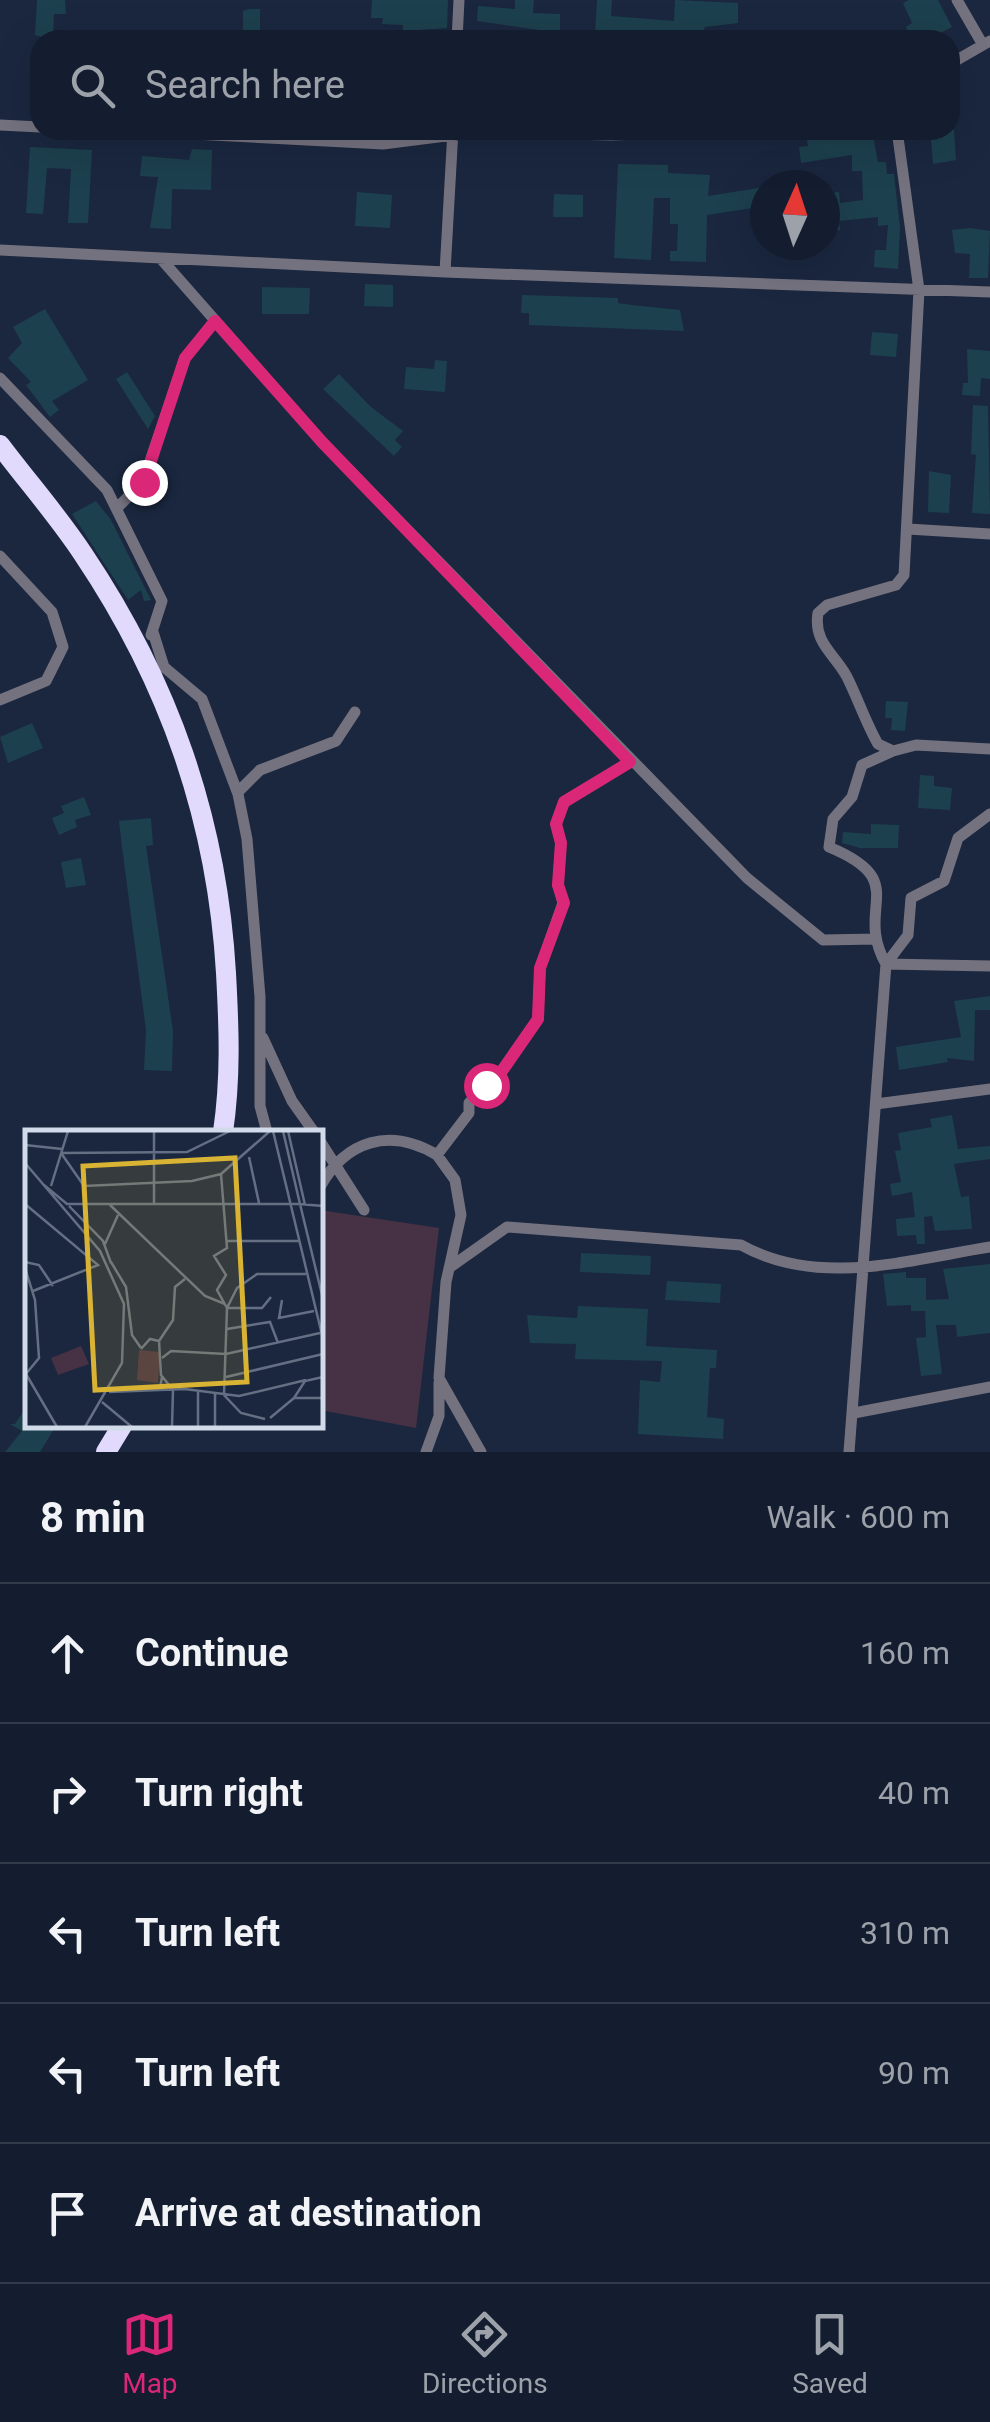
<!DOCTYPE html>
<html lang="en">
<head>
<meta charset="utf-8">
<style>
	body { margin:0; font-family:Roboto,sans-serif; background:#212a3b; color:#f1f3f6 }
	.compass { position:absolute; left:750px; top:170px; width:90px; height:90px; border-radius:50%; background:#141d2f; box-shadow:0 10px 40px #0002; rotate:3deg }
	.stop { position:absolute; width:30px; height:30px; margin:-22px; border:8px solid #db2777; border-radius:50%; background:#fff }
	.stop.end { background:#db2777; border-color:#fff; box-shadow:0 2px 10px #0008 }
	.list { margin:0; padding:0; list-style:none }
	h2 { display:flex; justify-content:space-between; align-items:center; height:130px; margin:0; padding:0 40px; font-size:42px }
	h2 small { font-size:32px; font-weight:400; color:#9da2aa }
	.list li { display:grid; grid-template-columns:65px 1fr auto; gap:30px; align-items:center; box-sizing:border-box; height:140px; padding:0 40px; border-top:2px solid #333b4b }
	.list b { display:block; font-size:38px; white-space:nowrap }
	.list em { font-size:32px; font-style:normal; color:#9da2aa }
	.icon { flex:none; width:55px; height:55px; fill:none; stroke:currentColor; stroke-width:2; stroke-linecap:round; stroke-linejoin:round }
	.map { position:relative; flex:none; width:990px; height:1452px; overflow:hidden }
	.search { position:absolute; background:#141d2f; box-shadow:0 10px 40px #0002; left:30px; right:30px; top:30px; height:110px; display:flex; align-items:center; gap:25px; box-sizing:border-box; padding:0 35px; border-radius:30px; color:#9da2aa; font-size:38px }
	.sheet { height:830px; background:#141d2f }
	nav { display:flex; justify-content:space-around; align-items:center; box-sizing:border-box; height:140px; border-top:2px solid #333b4b; background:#141d2f; font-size:28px; color:#9da2aa }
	nav a { display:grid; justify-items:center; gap:5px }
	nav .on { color:#db2777 }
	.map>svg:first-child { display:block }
	.pitch { fill:#463244 }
	.building { fill:#1d404e }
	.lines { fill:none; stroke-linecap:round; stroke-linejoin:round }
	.street { stroke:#75727f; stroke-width:11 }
	.highway { stroke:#e1dafc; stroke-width:20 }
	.route { stroke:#db2777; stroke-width:12 }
	.inset-road { fill:none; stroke:#646f83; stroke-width:2.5 }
	.view { fill:#d9b334; fill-opacity:0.15; stroke:#d9b334; stroke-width:5 }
	.inset-edge { fill:none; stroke:#d2dbea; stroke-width:5 }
</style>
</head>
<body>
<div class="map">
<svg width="990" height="1452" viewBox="0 0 990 1452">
	<rect width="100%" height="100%" fill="#1a273f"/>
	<!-- pitch -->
	<path class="pitch" d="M320,1210L439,1228L416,1428L320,1410Z"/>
	<!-- building -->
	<path class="building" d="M37,0H65L66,14H54L53,40L35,35Z
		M372,0H448L447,28L403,31V25L382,24L383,18H371Z
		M515,0H534L533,13L560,14V33L477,21L478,6L515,9Z
		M597,0H612L611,16L674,21L675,0L738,3V23L705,27L701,36L683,39L595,34Z
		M909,0H938L952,27L927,40H912L906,27L912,23L903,3Z
		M249,9H260V31L280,32V40H243V11Z
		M858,130H872L878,162H886L887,174H894L900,228L898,269L874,267L875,250H886L888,225L878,226V217L839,221L840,230L825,231V194L839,192L840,203L863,200L862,171H852V155L801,163L799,147L808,146L806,134L829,131V136Z
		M936,130H954L956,160L933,164L931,140L937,139Z
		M30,147L92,150L88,223H68L71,169L47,168L43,214L26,213Z
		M192,149L212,150L211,190L172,189L171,229L150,228L158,177L140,176L142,156L189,160Z
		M618,164L668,165V173L710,175L708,196L765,187V206L707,215L706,262L670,261V251H677L678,224H670V198H654L651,260L614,258Z
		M357,192L392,195L390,228L355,226Z
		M554,194L583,195V217H553Z
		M970,228L990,231L988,278H969L970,254L955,253L952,230Z
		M365,284L393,285V307L364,306Z
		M262,287L310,288L309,314H262Z
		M522,295L618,298V303L632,305L680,310L684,331L529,325V313H521Z
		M45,309L88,380L52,401L59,410L50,417L26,385L31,382L8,358L22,343L13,327Z
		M872,332L898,334L896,357L870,355Z
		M967,349L990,351V379L981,378L980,396L962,395L963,383H968Z
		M435,360L447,361L445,392L404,389L406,367L434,369Z
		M127,372L155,416L148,429L116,379Z
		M339,374L371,407L403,431L395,440L402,447L394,456L323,389Z
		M973,405L988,406L990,514L972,513L976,455L971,454Z
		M929,471L951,475L949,513L928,512Z
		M96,501L111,520L151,600L144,601L141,590L128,600L72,514Z
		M886,701L908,702L905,731L891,730L892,718H885Z
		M32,723L43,748L8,763L0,737Z
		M920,775L934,776V786L952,788L950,810L918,808Z
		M84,797L91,815L75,820L77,827L59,835L52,818L64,813L61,806Z
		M151,818L153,845L146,846L173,1031L172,1071L144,1070L146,1030L122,847L119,821Z
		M871,824L899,825L898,848H860L842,843L843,832L871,834Z
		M81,858L86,885L66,888L61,862Z
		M990,996V1010H975L974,1061L947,1058L948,1062L899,1070L896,1047L961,1037L954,1001Z
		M952,1115L958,1149L990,1146V1159L954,1164L961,1197L969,1196L972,1229L935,1231L932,1216L924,1217L925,1244H917L916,1235L897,1236L896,1219L915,1217L912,1192L892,1196L890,1184L901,1182L895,1151L901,1150L898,1133L932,1127L930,1119Z
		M581,1253L651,1256L650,1275L580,1272Z
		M990,1264V1333L957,1337L956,1325H936L942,1374L921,1376L916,1338L926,1337L925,1311H911V1305L887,1306L883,1274L906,1272V1278H926V1300L949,1299L943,1269Z
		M667,1281L721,1284L720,1303L665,1300Z
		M578,1306L648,1309L646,1346L717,1350L716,1368H710L707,1417L724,1419L723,1439L638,1434L640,1380L660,1382L662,1361L575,1359L576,1344L530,1343L527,1315L577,1318Z
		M28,1404V1424H57L40,1452H5L22,1431L10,1424H15Z"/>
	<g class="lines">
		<!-- street -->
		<path class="street" d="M957,0L983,45
			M457,40L459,0
			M950,64L990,41
			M0,125L40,127
			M116,130L383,144L477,132L611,135L757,130
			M0,250L445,272L990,292
			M162,260L322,442L747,878L823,940L876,939
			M445,272L453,130
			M0,378L107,490L162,601L151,635
			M117,508L143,482L185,358L215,321
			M908,529L990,534
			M0,556L52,612L63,647L46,681L0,700
			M153,632L164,667L202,699L238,794L247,839L260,997V1106L267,1132
			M893,751L916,745L990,749
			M238,792L260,770L336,741L355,712
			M886,964C853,906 913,882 829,847L833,819L852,797L862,765L893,751L878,744C866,723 858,699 847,677C835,654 813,643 818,613L827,605L896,585L904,575L919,290L897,130
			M886,964L990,966
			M263,1038L292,1101L314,1132
			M876,1104L990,1089
			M320,1141L364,1210
			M437,1155L455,1180L461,1215L446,1282L439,1378L481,1452
			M320,1187C346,1140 390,1127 437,1155L469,1113V1103L500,1073L538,1019L540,968L563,903L558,885L561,843L556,824L564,802L630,762
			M449,1268L507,1227L741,1245C818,1288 908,1260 990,1247
			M854,1413L990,1387
			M426,1452L439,1416V1383
			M849,1452L886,964L908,935L911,898L944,881L958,838L990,814"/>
		<!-- highway -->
		<path class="highway" d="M0,445C27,481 58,516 83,554C169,682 217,819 226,973C229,1028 231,1078 223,1132
			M106,1452L123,1424"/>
	</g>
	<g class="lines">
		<!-- route -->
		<path class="route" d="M144,482L185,358L215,321L322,442L630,762L564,802L556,824L561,843L558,885L564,903L540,968L538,1019L500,1074L486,1085"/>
	</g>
	<!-- overview -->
	<g transform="translate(25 1130)">
		<rect width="298" height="298" fill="#1a273f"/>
		<path d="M56,216L64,234L33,245L26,228ZM114,220L135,222L133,253L112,250Z" fill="#463244"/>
		<path class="inset-road" d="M248,1L298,209M258,1L275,74L298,76M263,1L280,75M0,15L37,19M36,23L59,56L167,51L196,44L245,1M36,23L162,22L205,1M224,27L234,73M0,33L75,121L99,174L97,233L60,297M196,44L202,118L189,126L201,145L192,160L202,178L199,265L216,283L240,289M19,55L42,74H275L298,169M26,56L43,1M0,74L73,135L8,161M85,75L180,166L200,174M129,75V1M44,76L78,111L86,133M202,111H274M80,114L93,85M0,132L14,135L28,156M86,132L101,157L107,205L116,218M0,138L10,170L14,228L0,245M257,170L254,188L289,181M202,178L212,158L232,144H281M202,178H237L246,167M202,199L245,192L253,213M134,211L136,245L148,260L147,297M116,219L125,209L134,211L148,190L150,157L160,149M137,228L146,221L201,224L295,203M1,244L32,297M201,247L298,224M112,261L135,258L137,247M84,262L160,259L214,266L281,250M190,264V297M269,268L280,251L298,247M77,272L107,297M245,288L269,268H298M173,297V262"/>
		<path class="view" d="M210,28L222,252L70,260L58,36Z"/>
		<rect width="298" height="298" class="inset-edge"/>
	</g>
</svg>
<svg class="compass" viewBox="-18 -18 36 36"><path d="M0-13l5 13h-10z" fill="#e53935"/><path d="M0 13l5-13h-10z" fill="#9da2aa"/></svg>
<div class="stop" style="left:486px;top:1085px"></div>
<div class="stop end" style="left:144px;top:482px"></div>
<div class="search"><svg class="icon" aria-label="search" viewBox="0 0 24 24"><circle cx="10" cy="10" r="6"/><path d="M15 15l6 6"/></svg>Search here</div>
</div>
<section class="sheet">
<h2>8 min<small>Walk · 600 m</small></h2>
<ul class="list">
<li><svg class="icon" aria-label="ahead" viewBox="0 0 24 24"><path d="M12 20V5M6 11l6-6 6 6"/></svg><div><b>Continue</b></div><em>160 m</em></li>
<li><svg class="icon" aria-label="right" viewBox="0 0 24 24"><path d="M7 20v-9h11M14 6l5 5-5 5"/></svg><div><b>Turn right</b></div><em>40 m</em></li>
<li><svg class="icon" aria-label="left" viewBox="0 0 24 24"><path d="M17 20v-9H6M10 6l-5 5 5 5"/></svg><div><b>Turn left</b></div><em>310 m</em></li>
<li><svg class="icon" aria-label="left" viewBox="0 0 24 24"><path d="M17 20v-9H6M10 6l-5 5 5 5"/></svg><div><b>Turn left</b></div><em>90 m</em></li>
<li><svg class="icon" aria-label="arrive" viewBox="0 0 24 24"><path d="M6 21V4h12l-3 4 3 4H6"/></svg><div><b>Arrive at destination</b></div></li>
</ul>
</section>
<nav>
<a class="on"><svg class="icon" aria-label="map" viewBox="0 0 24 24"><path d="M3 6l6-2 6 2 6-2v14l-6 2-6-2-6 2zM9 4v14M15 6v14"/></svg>Map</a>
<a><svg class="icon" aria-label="directions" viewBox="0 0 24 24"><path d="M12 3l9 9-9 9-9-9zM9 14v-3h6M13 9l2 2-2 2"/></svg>Directions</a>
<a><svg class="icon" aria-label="saved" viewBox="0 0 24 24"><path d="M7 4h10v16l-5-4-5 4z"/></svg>Saved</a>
</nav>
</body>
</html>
